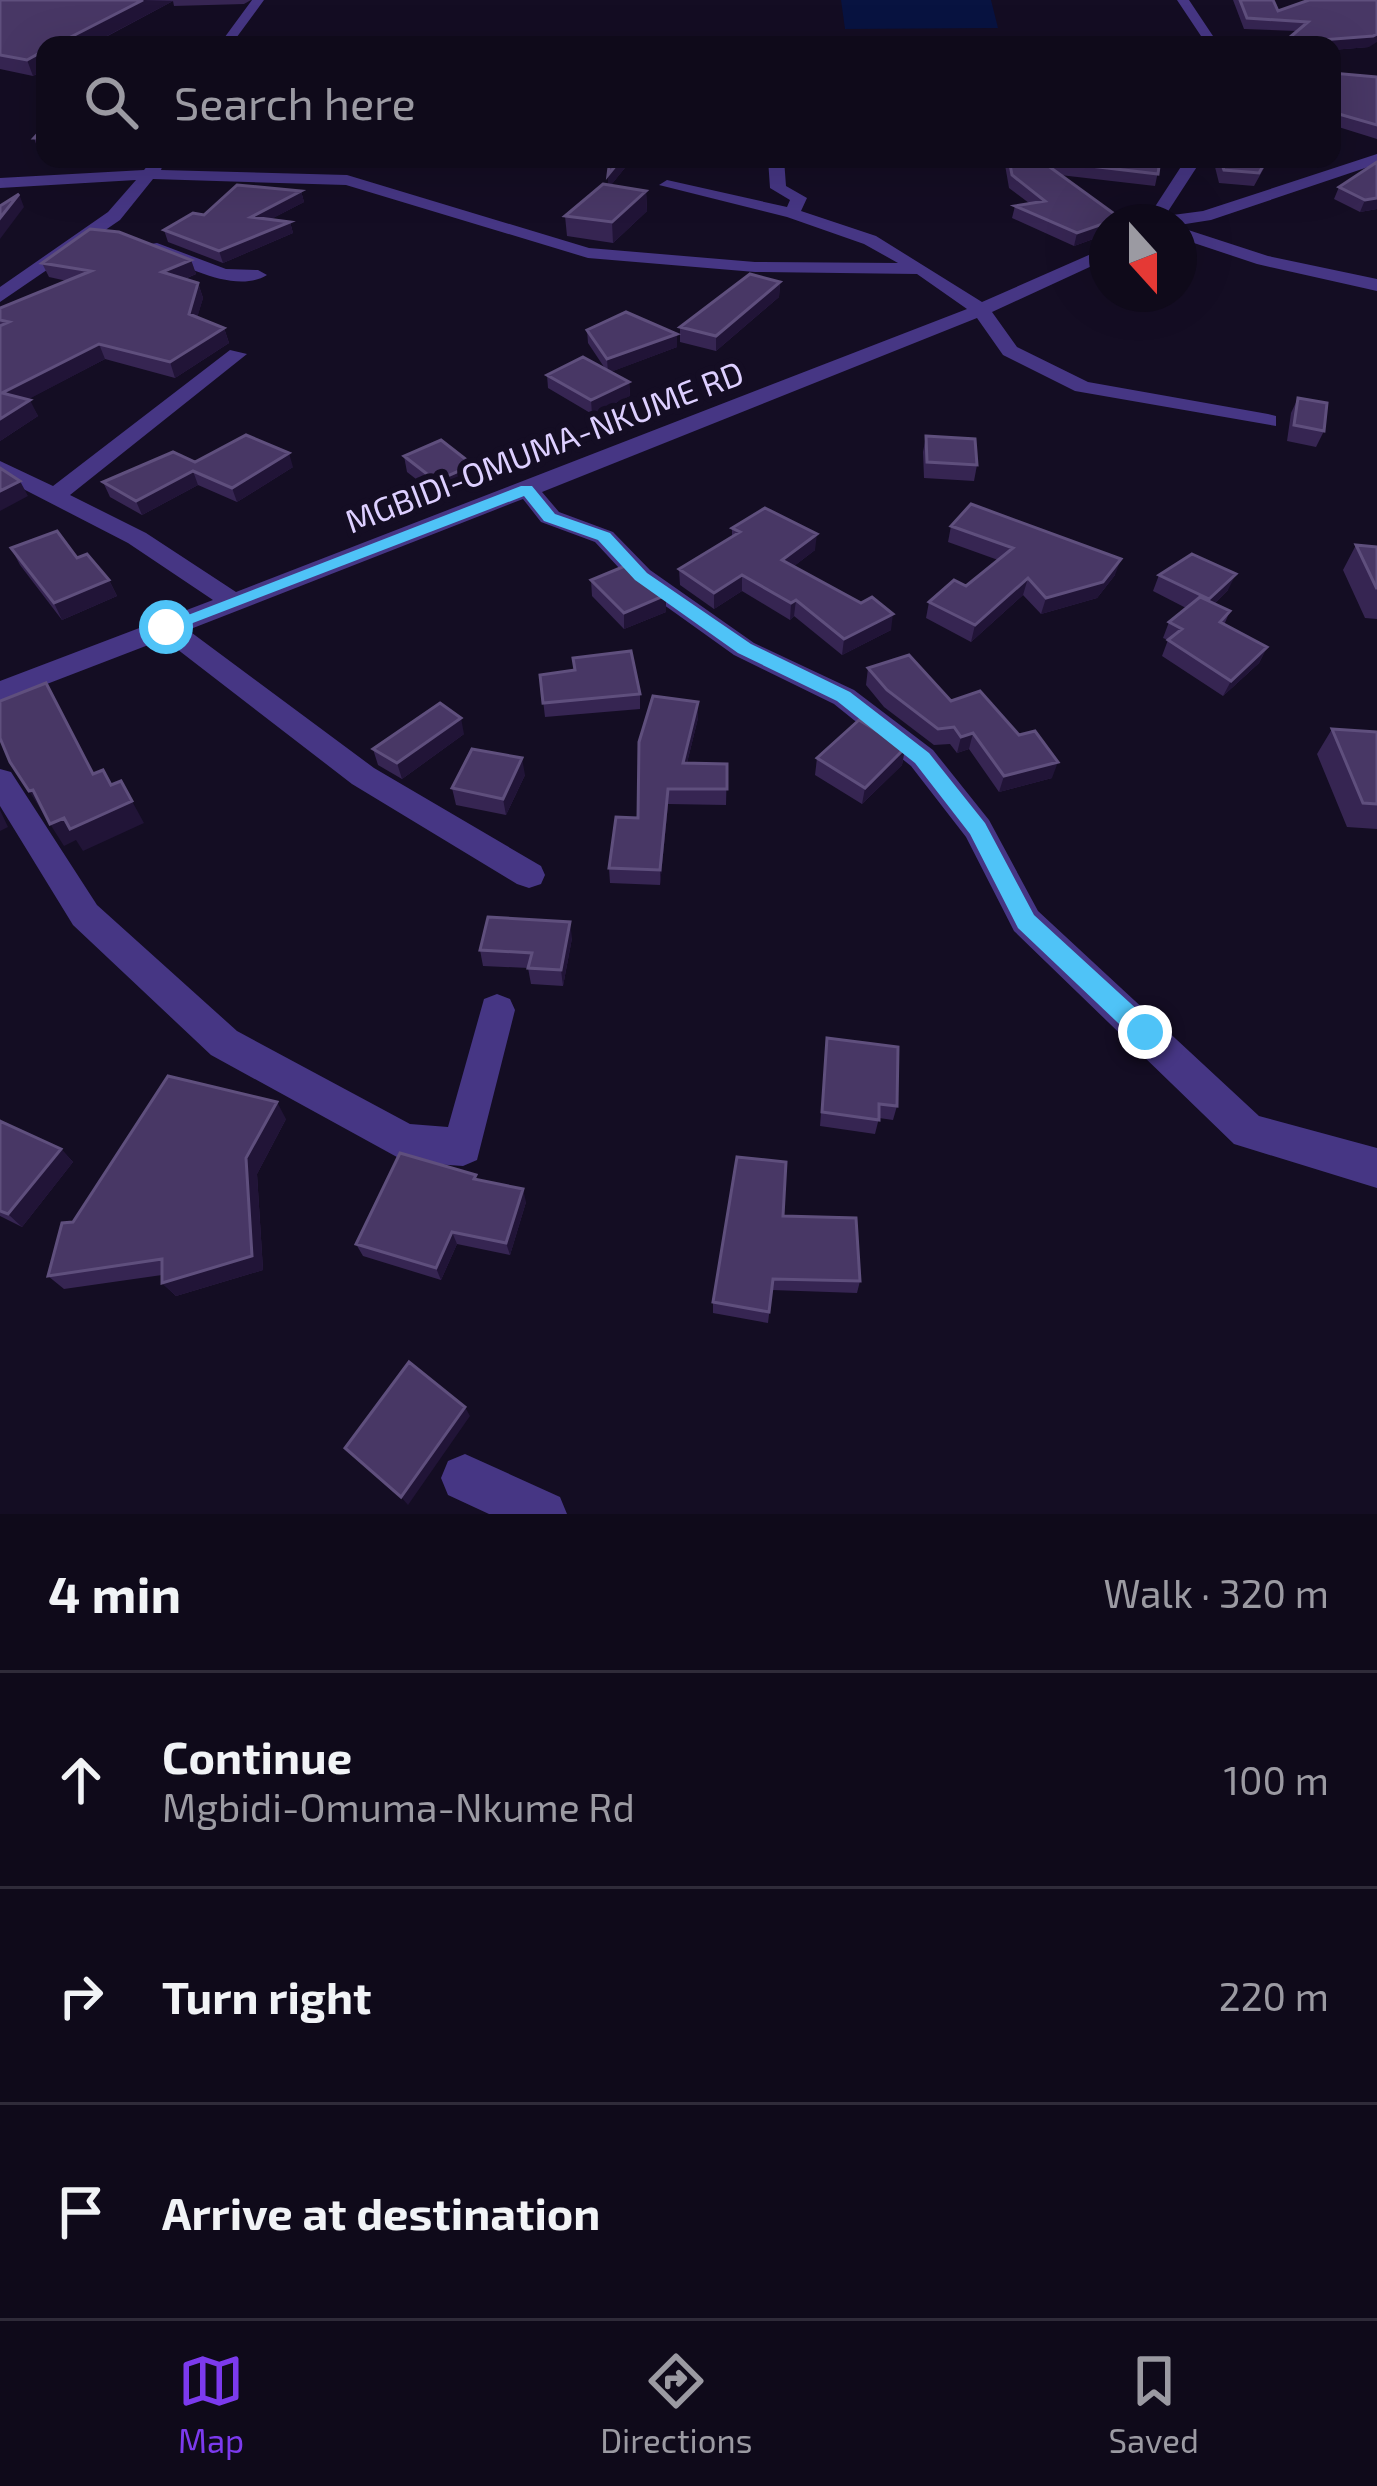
<!DOCTYPE html>
<html lang="en">
<head>
<meta charset="utf-8">
<style>
	body { margin:0; font-family:"Exo 2",sans-serif; background:#1d1827; color:#f1f3f6 }
	.compass { position:absolute; left:1089px; top:204px; width:108px; height:108px; border-radius:50%; background:#0f0a1a; box-shadow:0 12px 48px #0002; rotate:159deg }
	.stop { position:absolute; width:36px; height:36px; margin:-27px; border:9px solid #4fc3f7; border-radius:50%; background:#fff }
	.stop.end { background:#4fc3f7; border-color:#fff; box-shadow:0 3px 12px #0008 }
	.list { margin:0; padding:0; list-style:none }
	h2 { display:flex; justify-content:space-between; align-items:center; height:156px; margin:0; padding:0 48px; font-size:51px }
	h2 small { font-size:39px; font-weight:400; color:#9b9aa2 }
	.list li { display:grid; grid-template-columns:78px 1fr auto; gap:36px; align-items:center; box-sizing:border-box; height:216px; padding:0 48px; border-top:3px solid #2f2b39 }
	.list b { display:block; font-size:45px; white-space:nowrap }
	.list p { margin:0; font-size:39px; white-space:nowrap; color:#9b9aa2 }
	.list em { font-size:39px; font-style:normal; color:#9b9aa2 }
	.icon { flex:none; width:66px; height:66px; fill:none; stroke:currentColor; stroke-width:2; stroke-linecap:round; stroke-linejoin:round }
	.map { position:relative; flex:none; width:1377px; height:1514px; overflow:hidden }
	.search { position:absolute; background:#0f0a1a; box-shadow:0 12px 48px #0002; left:36px; right:36px; top:36px; height:132px; display:flex; align-items:center; gap:30px; box-sizing:border-box; padding:0 42px; border-radius:24px; color:#9b9aa2; font-size:45px }
	.sheet { height:804px; background:#0f0a1a }
	nav { display:flex; justify-content:space-around; align-items:center; box-sizing:border-box; height:168px; border-top:3px solid #2f2b39; background:#0f0a1a; font-size:33px; color:#9b9aa2 }
	nav a { display:grid; justify-items:center; gap:6px }
	nav .on { color:#7c3aed }
	.map>svg:first-child { display:block }
	.water { fill:#081341 }
	.lines { fill:none; stroke-linecap:round; stroke-linejoin:round }
	.minor { fill:#463684; fill-rule:evenodd }
	.wall { fill:#362552 }
	.shaded-wall { fill:#211437 }
	.building { fill:#483765; stroke:#5f4f7d; stroke-width:3 }
	.route { fill:#4fc3f7 }
	.labels { text-anchor:middle; dominant-baseline:central; stroke-width:12; stroke-linejoin:round; paint-order:stroke }
	.far-street-label { font-size:33px; fill:#ddcfff; stroke:#140d23 }
</style>
</head>
<body>
<div class="map">
<svg width="1377" height="1514" viewBox="0 0 1377 1514">
	<rect width="100%" height="100%" fill="#140d23"/>
	<!-- water -->
	<path class="water" d="M841,0H991L998,28L845,29Z"/>
	<g class="lines">
		<!-- minor -->
		<path class="minor" d="M252,0H264L231,45H219Z
			M1177,0H1189L1219,45H1207Z
			M1377,154V164L1211,220L1179,225L1145,222L1186,159H1202L1165,216L1203,211Z
			M153,159H165L161,170L347,175L589,248L755,262L898,263L864,244L787,217L659,185L667,180L787,207L790,200L770,188L768,159H784L786,186L807,198L801,211L876,236L982,302L1107,247V259L992,312L1017,347L1088,382L1268,414L1276,416V426L1075,391L1003,355L977,318L542,492L559,512L613,532L650,570L754,643L854,690L933,750L989,820L1038,911L1259,1116L1377,1148V1188L1234,1144L1014,931L966,837L911,766L834,704L734,655L632,582L595,542L541,522L523,499L188,630L374,768L541,866L545,875L541,884L529,888L517,884L352,784L164,639L0,702V681L213,600L128,543L0,477V461L53,486L230,350L247,354L70,495L146,533L236,592L967,309L917,274L755,272L588,258L346,185L153,179L120,220L0,302V287L108,212L136,180L0,188V178L144,170Z
			M1179,227L1268,256L1377,279V291L1257,264L1179,238Z
			M157,243L226,269L258,270L267,275C235,295 182,264 151,252V244Z
			M0,769L11,772L97,905L237,1031L410,1124L448,1127L484,999L497,994L510,999L515,1010L477,1160L463,1166L406,1162L211,1055L73,925L0,806Z
			M465,1454L560,1497L567,1514H489L448,1495L441,1478L448,1461Z"/>
	</g>
	<!-- wall -->
	<path class="wall" d="M0,0H251L244,4L174,6L173,1L33,76L0,69Z
		M1233,0H1273L1278,11L1369,47L1332,50V45L1297,31L1244,29Z
		M1332,73L1377,77V139L1332,125Z
		M45,126V158H41L34,138Z
		M610,159H632L611,185L646,191L647,211L613,243L567,236L565,216L608,185Z
		M1004,159H1163L1160,162L1155,186L1060,175L1120,218L1119,222H1107V234L1074,246L1012,218L1015,206L1029,203L1009,188Z
		M1213,159H1269L1254,186L1219,183Z
		M1377,162V209L1360,212L1334,199L1339,187Z
		M301,191L304,202L271,219L290,222L293,233L223,263L168,242L164,230L204,215Z
		M191,260L196,274L185,279L198,283L203,298L197,317L224,328L229,343L175,378L105,359L28,399L38,416L0,441V308L67,281L49,277L42,263Z
		M780,282L779,297L716,351L680,342V327Z
		M587,330L677,347L610,372L629,382L630,396L592,414L548,388L547,375L606,370L588,343Z
		M1298,398L1324,431L1316,447L1287,441L1291,413Z
		M926,436L977,465L974,481L924,478L923,452Z
		M404,456L473,465L475,481L439,497L407,472Z
		M195,462L293,467L237,502L198,485L142,515L110,497L103,482Z
		M951,526L1115,575L1097,598L1041,614L1023,595L971,642L926,618L929,602L966,586L998,560L948,542Z
		M732,528L815,550L794,566L891,630L842,655L794,616L790,620L742,591L714,609L680,585L679,569L732,537Z
		M1356,545L1377,547V619L1365,618L1343,570Z
		M11,548L77,558L109,580L117,596L62,620L20,565Z
		M1159,575L1228,590L1214,604L1230,611L1224,625L1267,647L1259,663L1223,696L1162,656L1168,640L1163,638L1169,622L1186,608L1153,591Z
		M591,580L666,612L624,629L592,596Z
		M868,668L951,701L1052,778L999,792L969,749L957,753L950,744L934,745L884,707L866,685Z
		M540,675L640,694V709L545,717Z
		M698,702V718L687,763L727,764L726,805L668,804L660,885L610,883L609,868L638,818Z
		M1332,729L1377,732V829L1347,827L1317,754Z
		M464,734L402,779L378,765L373,749Z
		M905,748L902,765L862,804L815,775L817,758Z
		M525,775L506,815L456,805L452,788Z
		M572,938L563,986L531,984L528,968L483,966L480,950Z
		M827,1038L897,1106L893,1120L879,1118L875,1134L820,1126Z
		M286,1119L257,1174L263,1270L176,1296L162,1283V1275L64,1289L48,1276L73,1222Z
		M0,1121L61,1149L73,1162L22,1227L0,1216Z
		M478,1180L526,1202L510,1255L457,1244L441,1280L363,1256L356,1244Z
		M783,1216L860,1281L857,1293L772,1290L768,1323L713,1313V1302Z"/>
	<!-- shaded-wall -->
	<path class="shaded-wall" d="M143,0L173,1L90,45H55Z
		M1377,34V42L1369,47L1332,50V45H1282Z
		M45,50V69L33,76L27,60Z
		M621,159H632L608,189V175Z
		M301,191L304,202L254,228L251,217Z
		M646,191L647,211L613,243L612,222Z
		M19,194L24,207L0,239V218Z
		M1377,198V209L1360,212L1365,200Z
		M290,222L293,233L223,263L219,251Z
		M1107,223V234L1074,246L1077,233Z
		M191,260L196,274L167,286L162,272Z
		M780,282L779,297L716,351V336Z
		M198,283L203,298L194,329L189,314Z
		M224,328L229,343L175,378L170,362Z
		M677,334V347L608,373L607,359Z
		M99,344L105,359L10,409L2,393Z
		M629,382L630,396L592,414L591,400Z
		M30,400L38,416L0,441V419Z
		M289,453L293,467L237,502L232,488Z
		M473,465L475,481L439,497L436,481Z
		M193,471L198,485L142,515L136,501Z
		M20,481L28,496L0,511V491Z
		M817,534L815,550L781,576L782,560Z
		M1121,559L1115,575L1097,598L1041,614L1046,598Z
		M1236,574L1228,590L1202,616L1209,599Z
		M742,575V591L714,609V593Z
		M1028,578L1023,595L971,642L975,625Z
		M109,580L117,596L62,620L54,603Z
		M666,595V612L624,629V613Z
		M796,600L794,616L790,620L791,603Z
		M893,614L891,630L842,655L844,639Z
		M1267,647L1259,663L1223,696L1231,681Z
		M698,702V718L683,779V763Z
		M461,718L464,734L402,779L397,763Z
		M973,733L969,749L957,753L961,737Z
		M905,748L902,765L862,804L865,788Z
		M522,758L525,775L506,815L503,799Z
		M1058,762L1052,778L999,792L1004,776Z
		M121,781L144,823L83,851L76,840L64,846L50,824Z
		M668,789V804L660,885V870Z
		M33,790L47,811L43,813L29,791Z
		M0,810L8,827L0,831Z
		M570,922L572,938L563,986L561,970Z
		M277,1102L286,1119L257,1174L263,1270L176,1296L162,1283L246,1158Z
		M61,1149L73,1162L22,1227L8,1214Z
		M523,1189L526,1202L510,1255L506,1243Z
		M452,1232L457,1244L441,1280L436,1268Z
		M465,1407L470,1416L408,1505L401,1497Z"/>
	<!-- building -->
	<path class="building" d="M0,0H143L55,45H45V50L27,60L0,55Z
		M1240,0H1273L1278,11L1309,0H1377V34L1373,36L1283,43L1308,22L1247,18Z
		M1332,73L1377,77V125L1332,112Z
		M45,126V138H34Z
		M610,159H621L608,175Z
		M1009,159H1160L1158,174L1040,160L1120,218L1077,233L1015,206L1045,201L1012,175Z
		M1220,159H1267L1259,173L1224,170Z
		M1377,162V198L1365,200L1339,187Z
		M603,184L646,191L612,222L565,216Z
		M237,185L301,191L251,217L290,222L219,251L164,230L193,213L204,215Z
		M19,194L0,218V206Z
		M90,229L119,232L191,260L162,272L198,283L189,314L224,328L170,362L99,344L2,393L30,400L0,419V326L9,322L0,320V308L91,271L42,263Z
		M750,274L780,282L716,336L680,327Z
		M626,312L677,334L607,359L587,330Z
		M583,357L629,382L591,400L547,375Z
		M1298,398L1327,403L1324,431L1294,425Z
		M246,435L289,453L232,488L193,471L136,501L103,482L173,452L195,462Z
		M926,436L975,439L977,465L927,462Z
		M441,440L473,465L436,481L404,456Z
		M0,468L20,481L0,491Z
		M971,504L1121,559L1103,582L1046,598L1028,578L975,625L929,602L954,580L966,586L1013,548L951,526Z
		M765,508L817,534L782,560L861,603L872,597L893,614L844,639L796,600L791,603L742,575L714,593L679,569L740,532L732,528Z
		M57,531L77,558L87,554L109,580L54,603L11,548Z
		M1356,545L1377,547V589Z
		M1192,554L1236,574L1209,599L1159,575Z
		M625,566L666,595L624,613L591,580Z
		M1200,597L1230,611L1220,622L1267,647L1231,681L1168,640L1182,629L1169,622Z
		M631,651L640,694L543,703L540,675L575,670L573,658Z
		M909,655L951,701L980,691L1019,735L1035,731L1058,762L1004,776L973,733L961,737L954,727L938,729L887,690L868,668Z
		M46,683L93,774L103,770L111,785L121,781L132,801L70,829L64,818L50,824L33,790L29,791L10,762L0,738V701Z
		M653,696L698,702L683,763L727,764V789H668L660,870L609,868L616,817L638,818L639,742Z
		M440,703L461,718L397,763L373,749Z
		M859,720L905,748L865,788L817,758Z
		M1332,729L1377,732V804L1363,803Z
		M472,749L522,758L503,799L452,788Z
		M488,917L570,922L561,970L528,968L532,953L480,950Z
		M827,1038L898,1047L897,1106L879,1104V1120L822,1112Z
		M168,1076L277,1102L246,1158L252,1256L162,1283V1259L48,1276L62,1223L73,1222Z
		M0,1121L61,1149L8,1214L0,1211Z
		M400,1153L476,1175L474,1179L523,1189L506,1243L452,1232L436,1268L356,1244Z
		M737,1157L786,1162L783,1216L856,1218L860,1281L773,1279L769,1312L713,1302Z
		M409,1362L465,1407L401,1497L345,1448Z"/>
	<!-- route -->
	<path class="route" d="M521,486H532L555,514L610,533L647,573L751,644L850,692L929,753L985,823L1034,915L1153,1024V1040H1136L1018,928L970,834L915,763L837,701L738,653L635,580L598,540L544,521L524,496L172,631L157,627Z"/>
	<g class="labels">
		<!-- far-street labels -->
		<g class="far-street-label">
			<text transform="translate(544 446) rotate(-21)">MGBIDI-OMUMA-NKUME RD</text>
		</g>
	</g>
</svg>
<svg class="compass" viewBox="-18 -18 36 36"><path d="M0-13l5 13h-10z" fill="#e53935"/><path d="M0 13l5-13h-10z" fill="#9b9aa2"/></svg>
<div class="stop" style="left:166px;top:627px"></div>
<div class="stop end" style="left:1145px;top:1032px"></div>
<div class="search"><svg class="icon" aria-label="search" viewBox="0 0 24 24"><circle cx="10" cy="10" r="6"/><path d="M15 15l6 6"/></svg>Search here</div>
</div>
<section class="sheet">
<h2>4 min<small>Walk · 320 m</small></h2>
<ul class="list">
<li><svg class="icon" aria-label="ahead" viewBox="0 0 24 24"><path d="M12 20V5M6 11l6-6 6 6"/></svg><div><b>Continue</b><p>Mgbidi-Omuma-Nkume Rd</p></div><em>100 m</em></li>
<li><svg class="icon" aria-label="right" viewBox="0 0 24 24"><path d="M7 20v-9h11M14 6l5 5-5 5"/></svg><div><b>Turn right</b></div><em>220 m</em></li>
<li><svg class="icon" aria-label="arrive" viewBox="0 0 24 24"><path d="M6 21V4h12l-3 4 3 4H6"/></svg><div><b>Arrive at destination</b></div></li>
</ul>
</section>
<nav>
<a class="on"><svg class="icon" aria-label="map" viewBox="0 0 24 24"><path d="M3 6l6-2 6 2 6-2v14l-6 2-6-2-6 2zM9 4v14M15 6v14"/></svg>Map</a>
<a><svg class="icon" aria-label="directions" viewBox="0 0 24 24"><path d="M12 3l9 9-9 9-9-9zM9 14v-3h6M13 9l2 2-2 2"/></svg>Directions</a>
<a><svg class="icon" aria-label="saved" viewBox="0 0 24 24"><path d="M7 4h10v16l-5-4-5 4z"/></svg>Saved</a>
</nav>
</body>
</html>
